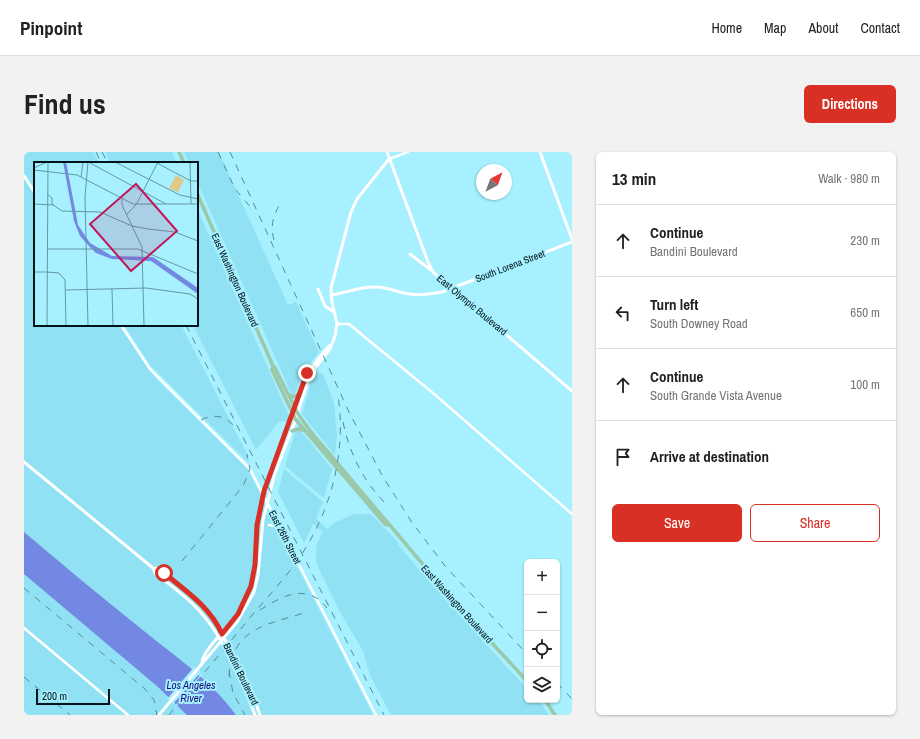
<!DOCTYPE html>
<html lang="en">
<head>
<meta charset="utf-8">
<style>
	body { margin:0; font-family:"Archivo Narrow",sans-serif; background:#f2f2f2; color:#202124 }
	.controls { position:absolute; right:12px; bottom:12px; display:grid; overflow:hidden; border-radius:6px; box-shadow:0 1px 3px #0004 }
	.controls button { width:36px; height:36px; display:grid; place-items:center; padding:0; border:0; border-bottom:1px solid #e0e0e0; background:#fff; color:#202124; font:20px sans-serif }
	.compass { position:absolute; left:452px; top:12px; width:36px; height:36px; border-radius:50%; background:#fff; box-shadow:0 1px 3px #0004; rotate:41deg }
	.scale { position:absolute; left:12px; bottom:10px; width:74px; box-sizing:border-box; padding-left:4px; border:2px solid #001419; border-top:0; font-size:11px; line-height:14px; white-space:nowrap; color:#001419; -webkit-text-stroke:3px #a6f0ff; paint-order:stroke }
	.stop { position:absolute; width:12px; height:12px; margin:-9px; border:3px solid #d93025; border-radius:50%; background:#fff }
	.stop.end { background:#d93025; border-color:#fff; box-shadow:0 1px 4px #0008 }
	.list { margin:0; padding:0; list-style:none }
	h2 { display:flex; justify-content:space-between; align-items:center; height:52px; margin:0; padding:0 16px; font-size:17px }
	h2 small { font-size:13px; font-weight:400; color:#757577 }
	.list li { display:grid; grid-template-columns:26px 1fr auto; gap:12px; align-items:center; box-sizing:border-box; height:72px; padding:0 16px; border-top:1px solid #e0e0e0 }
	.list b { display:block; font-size:15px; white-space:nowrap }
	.list p { margin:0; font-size:13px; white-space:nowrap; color:#757577 }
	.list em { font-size:13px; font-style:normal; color:#757577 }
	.actions { display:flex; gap:8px; padding:12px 16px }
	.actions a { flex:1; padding:9px 0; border:1px solid #d93025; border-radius:6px; text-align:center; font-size:14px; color:#d93025 }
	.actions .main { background:#d93025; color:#fff }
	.icon { flex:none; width:22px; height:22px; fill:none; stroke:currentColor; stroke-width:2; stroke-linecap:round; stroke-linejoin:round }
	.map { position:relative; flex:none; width:548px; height:563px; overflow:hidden; border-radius:6px }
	header { display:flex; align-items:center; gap:24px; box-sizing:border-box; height:56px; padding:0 20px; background:#fff; border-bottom:1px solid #e0e0e0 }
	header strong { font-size:19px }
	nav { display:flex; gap:22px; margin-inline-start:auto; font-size:14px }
	.intro { display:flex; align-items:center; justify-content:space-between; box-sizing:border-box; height:96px; padding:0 24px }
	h1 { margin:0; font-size:28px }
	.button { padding:10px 18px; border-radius:6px; background:#d93025; color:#fff; font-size:14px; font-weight:700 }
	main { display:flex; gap:24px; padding:0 24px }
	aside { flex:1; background:#fff; border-radius:6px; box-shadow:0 1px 3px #0004 }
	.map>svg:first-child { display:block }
	.built { fill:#90e1f3 }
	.water { fill:#7388e3 }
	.pier { fill:#a6f0ff }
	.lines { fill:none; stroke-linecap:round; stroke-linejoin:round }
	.tertiary { stroke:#fff; stroke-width:2.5 }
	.secondary { stroke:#fff; stroke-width:3 }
	.primary { stroke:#9bc8a9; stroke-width:3.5 }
	.rail { stroke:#588993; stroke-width:1; stroke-dasharray:7 7; stroke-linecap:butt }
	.route { stroke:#d93025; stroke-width:5 }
	.labels { text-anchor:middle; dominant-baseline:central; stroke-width:4; stroke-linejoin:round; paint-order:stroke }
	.street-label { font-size:10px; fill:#001419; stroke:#a6f0ff }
	.water-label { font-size:11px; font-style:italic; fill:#180c7b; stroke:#a6f0ff }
	.inset-road { fill:none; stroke:#6498a3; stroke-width:1 }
	.view { fill:#c2185b; fill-opacity:0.15; stroke:#c2185b; stroke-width:2 }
	.inset-edge { fill:none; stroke:#001419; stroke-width:2 }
</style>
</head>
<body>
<header>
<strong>Pinpoint</strong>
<nav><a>Home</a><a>Map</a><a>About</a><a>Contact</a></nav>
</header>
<div class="intro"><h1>Find us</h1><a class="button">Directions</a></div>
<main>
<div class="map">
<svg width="548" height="563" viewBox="0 0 548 563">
	<rect width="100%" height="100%" fill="#a6f0ff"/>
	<!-- built -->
	<path class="built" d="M0,0H69L75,11H11V38L0,20Z
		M81,0H148L153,11H86Z
		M160,0H195L264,153L272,150L295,200L280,219L271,242L268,243L173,29V11H165Z
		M0,27L11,44V173H95L123,214L134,229L223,316L349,563H0Z
		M173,56L265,264L264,269L255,270L232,298L169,173H173Z
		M100,173H157L223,302L225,311L126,213Z
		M290,221L299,222L310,251L313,284L311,303L278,262Z
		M273,279H277L308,317L300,346L261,314L271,280Z
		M260,317L299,350L292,366L303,377L310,371L330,362H347L374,390V393L424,451L503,537V548H514L525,563H367L346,523L339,499L315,458L296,419L292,410V400L293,391L299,380L289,372L280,391L254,340Z"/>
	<!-- water -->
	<path class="water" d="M0,380C38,412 76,444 115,475C150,504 185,526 212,563H163L134,535L0,422Z"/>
	<!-- pier -->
	<path class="pier" d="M170,515L177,520L149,552L143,547Z
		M178,521L179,522L152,555L151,554Z"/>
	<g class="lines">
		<!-- tertiary -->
		<path class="tertiary" d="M365,7L384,0
			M0,24L11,41
			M313,172H325L348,191L409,241L548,362
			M97,173L126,217L226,317L352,563
			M245,373L256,375
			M0,476L104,563"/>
		<!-- secondary -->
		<path class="secondary" d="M363,0L404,110L409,120L548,239
			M516,0L548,87
			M386,102L407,118
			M294,137L301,154L310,160
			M307,143C322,141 336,134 353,135C364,135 375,141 386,142C397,144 407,142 418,140L548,90
			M271,256L283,221L304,195L307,193
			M0,310L129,416L131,421C147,434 165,446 178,462C199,485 220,534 231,563
			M129,416L135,417L176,451L190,467L226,535L236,563
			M178,510C180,497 202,478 210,466C217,458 222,447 226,437C235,414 230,389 234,365C241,328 258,297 269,262
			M135,563L213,470L230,440L234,423L239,368L251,321L270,272L285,226L291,216L306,197L311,184L313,172L308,150L307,136L327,60L333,47L365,7"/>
		<!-- primary -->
		<path class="primary" d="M155,0L160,11
			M173,41L249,214L251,216L274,262L287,280L441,462L503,529
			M249,214L248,218L272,268L361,372L364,373
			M264,242L269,245L275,242
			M268,279L274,277L279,278
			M521,548L531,563"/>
		<!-- rail -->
		<path class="rail" d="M72,0L77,11
			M78,0L84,11
			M194,0L211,37L229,58
			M206,0L325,260L359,325L387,369L421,414L503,502
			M250,88C246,74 249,64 256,52
			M162,173L360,563
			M177,268C190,261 202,264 211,275
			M319,270C325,300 339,329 361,351
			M158,409L219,334L226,317L223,302
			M0,436L121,537L130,548L133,563
			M236,458C258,444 283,430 303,456
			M205,519L209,541L221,563
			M205,524C208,476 242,473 280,461
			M0,525L46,563
			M533,531L548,547
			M145,563C171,531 198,500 224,468C240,449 257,431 271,412C306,364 323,302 314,243"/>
	</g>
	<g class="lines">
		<!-- route -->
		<path class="route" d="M140,421C162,439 186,455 198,482L214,462L227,434L231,413L233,373L240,339L283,221"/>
	</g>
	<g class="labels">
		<!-- street labels -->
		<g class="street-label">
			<text transform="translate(486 114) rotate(-21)">South Lorena Street</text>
			<text transform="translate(211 128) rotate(66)">East Washington Boulevard</text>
			<text transform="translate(448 153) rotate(40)">East Olympic Boulevard</text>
			<text transform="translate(261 385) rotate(63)">East 26th Street</text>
			<text transform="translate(433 452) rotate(48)">East Washington Boulevard</text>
			<text transform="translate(217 522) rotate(64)">Bandini Boulevard</text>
		</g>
		<!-- water labels -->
		<g class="water-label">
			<text x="167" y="533">Los Angeles<tspan x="167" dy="13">River</tspan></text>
		</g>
	</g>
	<!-- overview -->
	<g transform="translate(10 10)">
		<rect width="164" height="164" fill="#a6f0ff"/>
		<path d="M142,13L150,18L144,30L135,26Z" fill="#dec988"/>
		<path d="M29,0H32L44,63L56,81L78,94L119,95L164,126V132L117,99L78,97L62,91L55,84L46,74L40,59Z" fill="#7388e3"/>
		<path class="inset-road" d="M54,0L51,35L54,164M81,0L146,33L164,37M121,0L157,19H164M156,0L157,42M56,1L132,42M0,6L13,0M0,8L43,13L99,42H164M47,15L49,0M13,32L18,36V42M88,36V43L108,85L110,164M0,42L20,43M18,42L28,49L66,50L98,64L114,67M93,52L102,43L124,0M114,67L141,70L164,79M13,87H104L118,93M116,92L164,112M0,110H14M13,110L25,111L31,118L32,164M78,127L79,164M32,128L112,126L156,132L164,137M13,164L14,0"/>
		<path class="view" d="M102,22L143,69L97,109L56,62Z"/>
		<rect width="164" height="164" class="inset-edge"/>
	</g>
</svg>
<div class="controls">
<button>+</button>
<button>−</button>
<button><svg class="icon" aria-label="locate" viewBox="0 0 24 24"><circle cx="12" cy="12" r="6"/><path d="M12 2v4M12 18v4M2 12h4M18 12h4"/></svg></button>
<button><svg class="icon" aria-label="layers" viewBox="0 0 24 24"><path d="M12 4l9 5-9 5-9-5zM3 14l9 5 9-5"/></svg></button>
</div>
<svg class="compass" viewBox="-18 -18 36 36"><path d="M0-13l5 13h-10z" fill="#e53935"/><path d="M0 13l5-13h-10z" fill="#757577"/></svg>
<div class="scale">200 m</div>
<div class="stop" style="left:140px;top:421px"></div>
<div class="stop end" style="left:283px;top:221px"></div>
</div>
<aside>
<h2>13 min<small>Walk · 980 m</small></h2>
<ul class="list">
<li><svg class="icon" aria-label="ahead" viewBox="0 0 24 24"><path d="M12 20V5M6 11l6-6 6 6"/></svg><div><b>Continue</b><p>Bandini Boulevard</p></div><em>230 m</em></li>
<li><svg class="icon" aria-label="left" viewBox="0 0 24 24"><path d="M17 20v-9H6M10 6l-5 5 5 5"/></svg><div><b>Turn left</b><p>South Downey Road</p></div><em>650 m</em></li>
<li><svg class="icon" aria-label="ahead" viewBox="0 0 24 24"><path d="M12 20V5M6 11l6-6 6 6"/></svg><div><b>Continue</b><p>South Grande Vista Avenue</p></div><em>100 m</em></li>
<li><svg class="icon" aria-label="arrive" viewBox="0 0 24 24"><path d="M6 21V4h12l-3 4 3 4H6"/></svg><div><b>Arrive at destination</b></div></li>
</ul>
<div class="actions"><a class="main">Save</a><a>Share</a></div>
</aside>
</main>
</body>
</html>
